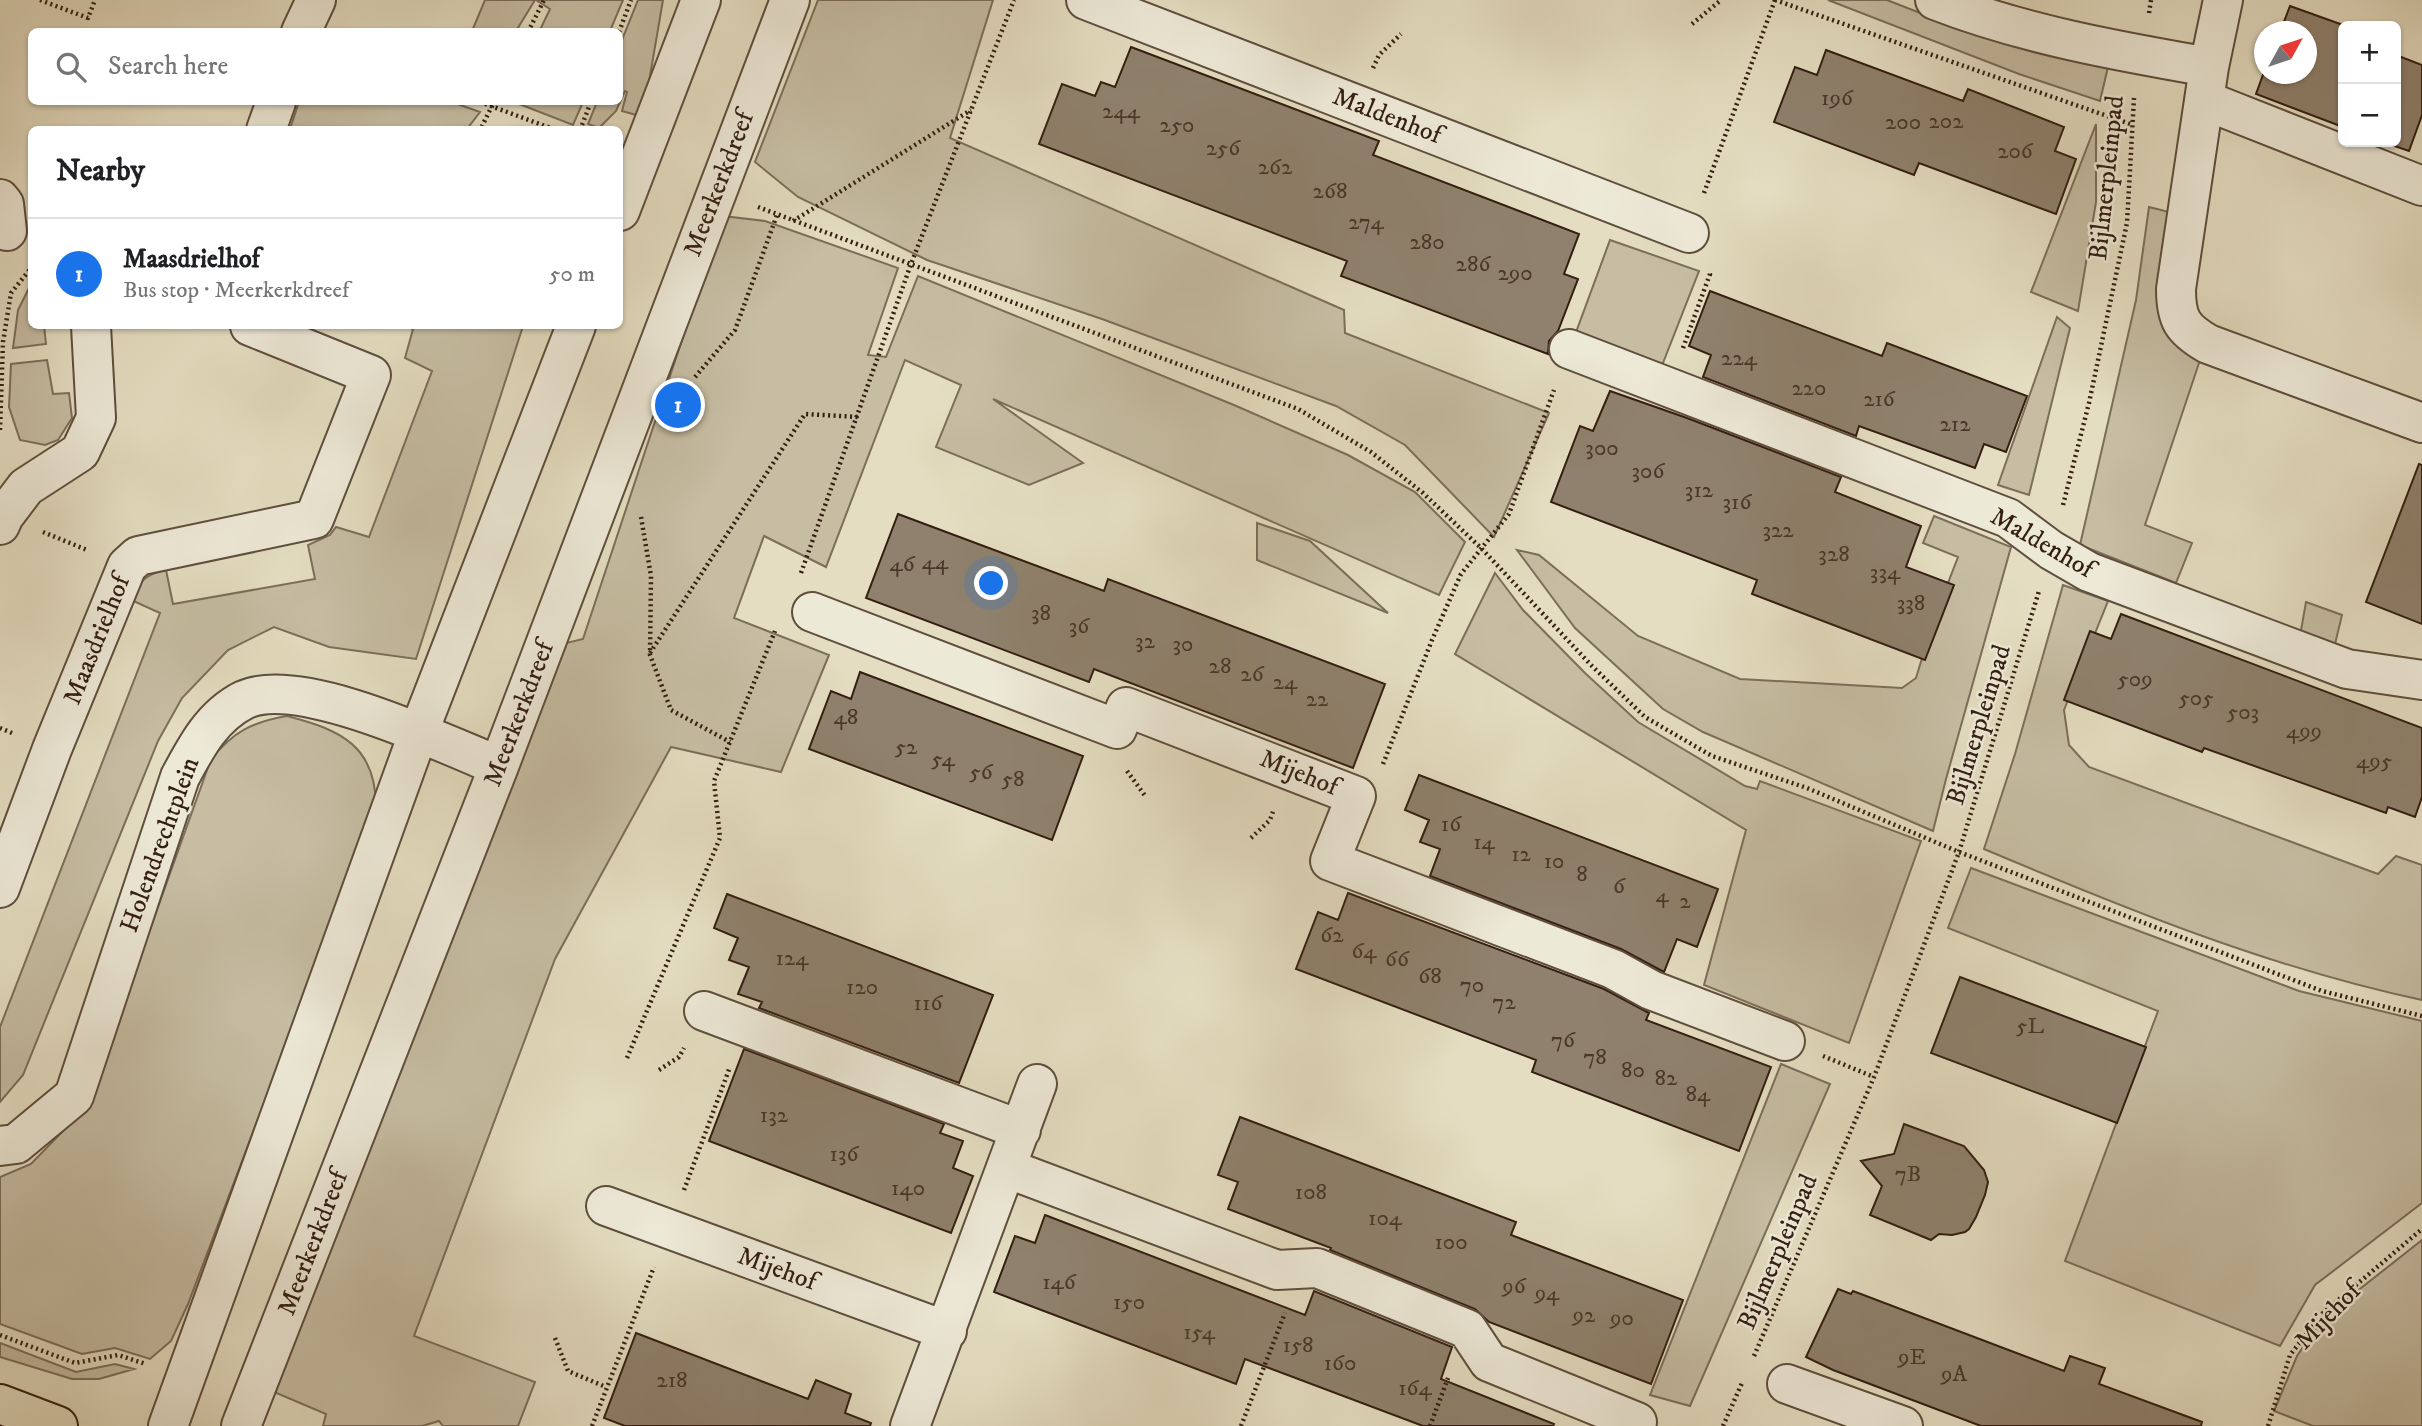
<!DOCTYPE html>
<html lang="en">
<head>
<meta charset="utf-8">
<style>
	body { margin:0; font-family:"IM FELL DW Pica",serif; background:#f6f6f6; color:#202124 }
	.controls { position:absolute; right:21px; top:21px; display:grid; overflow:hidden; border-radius:10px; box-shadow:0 2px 5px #0004 }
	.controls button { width:63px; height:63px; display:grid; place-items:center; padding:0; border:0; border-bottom:2px solid #e0e0e0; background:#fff; color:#202124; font:35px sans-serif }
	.compass { position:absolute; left:2254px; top:21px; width:63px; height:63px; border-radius:50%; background:#fff; box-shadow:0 2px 5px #0004; rotate:50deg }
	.you { position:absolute; left:992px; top:584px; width:24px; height:24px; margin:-18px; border:5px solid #fff; border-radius:50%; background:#1a73e8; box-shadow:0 0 0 10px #1a73e833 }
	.badge { display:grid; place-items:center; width:46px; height:46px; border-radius:50%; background:#1a73e8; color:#fff; font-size:23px; font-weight:700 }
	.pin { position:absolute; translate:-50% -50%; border:4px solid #fff; box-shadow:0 2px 7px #0006 }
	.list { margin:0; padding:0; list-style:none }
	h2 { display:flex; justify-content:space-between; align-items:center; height:91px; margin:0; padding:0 28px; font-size:30px }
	h2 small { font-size:23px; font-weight:400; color:#757577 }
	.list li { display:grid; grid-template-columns:46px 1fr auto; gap:21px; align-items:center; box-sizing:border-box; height:112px; padding:0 28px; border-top:2px solid #e0e0e0 }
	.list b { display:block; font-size:26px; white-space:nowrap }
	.list p { margin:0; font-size:23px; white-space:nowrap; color:#757577 }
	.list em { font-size:23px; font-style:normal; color:#757577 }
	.icon { flex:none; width:38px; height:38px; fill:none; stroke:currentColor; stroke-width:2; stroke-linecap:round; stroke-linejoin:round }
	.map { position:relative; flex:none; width:2422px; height:1426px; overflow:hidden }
	.search { position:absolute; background:#fff; box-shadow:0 2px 5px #0004; left:28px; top:28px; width:595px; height:77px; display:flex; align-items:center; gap:18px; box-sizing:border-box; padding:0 24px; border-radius:10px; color:#757577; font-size:26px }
	.panel { position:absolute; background:#fff; box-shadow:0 2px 5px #0004; left:28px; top:126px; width:595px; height:203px; border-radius:10px }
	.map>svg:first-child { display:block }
	.green { fill:#c6bda3; stroke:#7c6e5a; stroke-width:2 }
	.building { fill:#8f816d; stroke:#331e11; stroke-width:2 }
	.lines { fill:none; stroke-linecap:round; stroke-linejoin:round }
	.minor-casing { stroke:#5f4e3d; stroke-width:42 }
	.major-casing { stroke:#331e11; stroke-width:42 }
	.path { stroke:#331e11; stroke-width:4.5; stroke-dasharray:2 3.5; stroke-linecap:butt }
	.minor { stroke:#ede9d7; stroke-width:38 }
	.major { stroke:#e4ddc1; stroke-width:38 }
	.labels { text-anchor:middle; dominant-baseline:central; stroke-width:5; stroke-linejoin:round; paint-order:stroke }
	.number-label { font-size:23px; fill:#4a3728 }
	.street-label { font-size:26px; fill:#331e11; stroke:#ede9d7 }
</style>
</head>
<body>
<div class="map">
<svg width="2422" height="1426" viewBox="0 0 2422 1426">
	<rect width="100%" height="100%" fill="#e4ddc1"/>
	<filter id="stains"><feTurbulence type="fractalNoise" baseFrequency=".00286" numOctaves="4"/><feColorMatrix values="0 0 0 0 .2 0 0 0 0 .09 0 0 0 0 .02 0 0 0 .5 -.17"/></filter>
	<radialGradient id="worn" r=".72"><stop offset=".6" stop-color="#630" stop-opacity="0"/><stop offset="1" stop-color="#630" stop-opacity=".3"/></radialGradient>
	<!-- green -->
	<path class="green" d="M485,0H535L516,31H472Z
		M536,0H623L610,31L539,32L550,9Z
		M638,0H663L643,117L622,111L627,92L625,91L616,111L599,128L588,124L597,102H620V45Z
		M818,0H993L950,138L1344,310L1345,333L1549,413L1494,537L1405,445L1336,406L1102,319L927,260L798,197L755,162Z
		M1828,0H1887L1969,32L2108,67L2100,101L2019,74Z
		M299,102H452L480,112L467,129H290Z
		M514,102H583L573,125Z
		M2096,124V202L2078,311L2031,292Z
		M2149,207L2177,214L2203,351L2145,525L2192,543L2176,583L2080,545L2136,300Z
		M723,216L765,221L898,268L868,355L886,357L918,276L1234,405L1348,455L1415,492L1465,542L1439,595L993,399L1083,463L1029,485L936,447L961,385L905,360L826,567L764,536L734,618L829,655L781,772L671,747L555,959L414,1336L535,1382L518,1426H443L439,1421L422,1426H323L326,1414L274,1392L562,644L583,639Z
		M1610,240L1699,271L1661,368L1575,335Z
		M31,284L32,326H44L46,344L13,348L18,310Z
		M2057,317L2070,328L2029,495L1998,485Z
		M405,326H523L416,659L329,647L274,627L228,650L182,698L158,741L23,1075L0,1102V1027L160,613L129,599C140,581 146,574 166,570L173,604L315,579L308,545L330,535L336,527L369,537L432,371L405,358L413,329Z
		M47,360L53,394L69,393L72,418L58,440L45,445L20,440L9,407L11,364Z
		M1934,516L2011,547L1946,779L1933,831L1703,732L1663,709L1575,628L1517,550L1539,555L1638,636L1740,679L1902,688L1916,678L1934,619L1958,557L1923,543Z
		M1257,523L1310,541L1388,613L1257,560Z
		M1495,573L1523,610L1585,673L1638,722L1745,786L1757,789L1760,781L1921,841L1849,1043L1704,985L1746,830L1455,654Z
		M2063,585L2108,601L2064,710L2069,745L2089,767L2378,874L2396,856L2422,865V1000C2271,968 2126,909 1984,849L2015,754Z
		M2306,602L2342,615L2335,644L2300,636Z
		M287,716C341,730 376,746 376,807L188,1304L171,1341L150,1359L115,1348L82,1354L0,1324V1177L31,1164L69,1125L96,1080L211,759C233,732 252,722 287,716Z
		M1971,868L2299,991L2422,1021V1203L2315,1285L2280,1346L2065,1261L2158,1011L1948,928Z
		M1781,1064L1830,1084L1690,1406L1650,1395Z
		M2422,1240V1426H2313L2274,1411L2297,1356L2323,1318Z
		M0,1343L76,1372L115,1364L134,1369L99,1379H72L0,1357Z"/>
	<!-- building -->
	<path class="building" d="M2290,6L2343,25V127L2256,94L2264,72L2306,74V32H2280Z
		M1131,47L1379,141L1373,155L1579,234L1564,274L1578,279L1558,331L1549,341L1548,354L1341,276L1347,261L1039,144L1062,84L1095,96L1101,82L1115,87Z
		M1826,50L1963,101L1968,89L2064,127L2055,151L2076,159L2056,214L1919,163L1914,175L1774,122L1795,67L1817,75Z
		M2396,55L2422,65V115L2409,151L2383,142H2396Z
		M1710,291L1882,356L1887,343L2027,396L2006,452L1984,444L1975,468L1859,426L1856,436L1703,377L1711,355L1689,346Z
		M1610,391L1687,418L1841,477L1835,492L1921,526L1906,567L1954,585L1925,660L1752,594L1757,580L1551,502L1580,426L1593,431Z
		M2419,464L2422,465V624L2366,602Z
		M898,514L1104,591L1108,579L1385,684L1353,768L1094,669L1089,682L866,598Z
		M2121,614L2422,728V797L2415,817L2388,807L2386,813L2204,748L2202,752L2064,700L2090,631L2111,639Z
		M860,672L1083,756L1052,840L809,749L831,691L851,699Z
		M1419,775L1718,889L1697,947L1677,939L1664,972L1621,949L1430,876L1440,849L1420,842L1429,820L1405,810Z
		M1348,893L1604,989L1649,1013L1646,1020L1771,1067L1739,1151L1532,1072L1536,1060L1296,969L1318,912L1338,920Z
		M727,894L993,995L959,1083L759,1008L762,1002L738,994L749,967L729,960L738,938L714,928Z
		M1960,977L2146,1047L2117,1123L1931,1053Z
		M744,1049L944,1124L940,1133L963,1141L953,1168L973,1176L951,1233L709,1141Z
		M1240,1117L1516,1222L1511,1235L1683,1300L1651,1384L1489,1322L1475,1309L1330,1250L1331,1248L1228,1209L1238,1182L1218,1175Z
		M1904,1124L1964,1146L1984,1170L1988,1182L1985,1195L1976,1217L1969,1229L1965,1232L1952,1235L1939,1234L1931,1240L1870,1215L1882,1186L1861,1161L1894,1154Z
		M1045,1215L1305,1315L1314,1291L1452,1347L1441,1379L1554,1424L1553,1426H1423L1245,1359L1236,1384L994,1292L1015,1236L1035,1243Z
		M1838,1289L1851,1294L1853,1291L2064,1371L2070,1356L2105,1368L2099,1384L2202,1422L2201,1426H1981L1833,1370L1806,1357Z
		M636,1333L808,1399L816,1380L851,1394L845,1413L871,1423L870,1426H625L604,1418Z"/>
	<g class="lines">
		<!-- minor casing -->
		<g class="minor-casing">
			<path id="minor" d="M1086,0L1689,233
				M1935,0C2022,34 2117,51 2209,67
				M2223,0L2209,67L2176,289C2176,319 2182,329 2208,344L2422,423
				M301,32L316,0
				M2204,100L2422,186
				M266,130L276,102
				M0,199L4,204L7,231
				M620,211L701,0
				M1569,349L2008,518L2051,550L2089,572L2347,669L2422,680
				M0,525L4,516L26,487L80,452L96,418L91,326
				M812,612L1117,729L1126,707L1356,796L1330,861L1613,969L1651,990L1785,1041
				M0,888L52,749L127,566L138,556L314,519L371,375L250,326
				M704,1011L1021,1130
				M0,1146L16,1144L74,1096L180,777C196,747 212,716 244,700C299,674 444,744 499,766
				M1006,1168L1277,1270L1317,1268L1467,1329L1489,1362L1637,1422
				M606,1206L947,1331
				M1787,1384L1903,1426
				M168,1426L418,734L576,326
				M241,1426L499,766L790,0
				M910,1426L1037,1084"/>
		</g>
		<!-- major casing -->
		<g class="major-casing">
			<path id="major" d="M0,1404L58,1426"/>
		</g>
		<!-- path -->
		<path class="path" d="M40,0L88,18L95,0
			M1775,0L2133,125
			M2149,13L2151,0
			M1692,24L1721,0
			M528,32L544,0
			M619,32L631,0
			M1373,68L1379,55L1401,34
			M480,102L556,130
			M477,130L482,126L494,102
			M580,130L591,102
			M1704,193L1775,0
			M758,207L1298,409L1371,452L1423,493L1481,548L1592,666L1645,717L1712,756L1807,788L1959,852L2322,991L2422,1016
			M793,221L971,110
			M1683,348L1710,274L1709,271
			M695,377L735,330L777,215
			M0,430L3,342L11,293L31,268
			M2063,505L2089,403L2127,223L2134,98
			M641,517L651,576L650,655L671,710L730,742
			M43,532L87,550
			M801,573L911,264L1014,0
			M650,653L805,414L858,417
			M0,728L12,733
			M1383,764L1432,640L1461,574L1509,514L1554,390
			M1127,771L1146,797
			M1251,838L1270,820L1274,809
			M1823,1056L1874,1077
			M627,1058L720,838L714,781L775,631
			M659,1070L679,1057L684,1048
			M684,1190L730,1067
			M0,1335L75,1363L118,1355L146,1364
			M555,1338L568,1371L606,1387
			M1754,1356L1874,1077L1959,852L2039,591
			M592,1426L654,1267
			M1241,1426L1285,1313
			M1430,1426L1448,1378
			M1723,1426L1742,1383
			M2268,1426L2290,1355L2323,1313L2422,1229"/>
		<!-- minor -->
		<use href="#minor" class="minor"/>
		<!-- major -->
		<use href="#major" class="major"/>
	</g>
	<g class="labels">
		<!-- number labels -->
		<g class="number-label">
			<text x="1837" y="98">196</text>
			<text x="1121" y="111">244</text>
			<text x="1946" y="121">202</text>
			<text x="1903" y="122">200</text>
			<text x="1177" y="125">250</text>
			<text x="1223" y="148">256</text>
			<text x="2015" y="151">206</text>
			<text x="1275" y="167">262</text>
			<text x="1330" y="191">268</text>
			<text x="1366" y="222">274</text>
			<text x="1427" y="242">280</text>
			<text x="1473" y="264">286</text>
			<text x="1515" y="273">290</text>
			<text x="1739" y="358">224</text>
			<text x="1809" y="388">220</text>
			<text x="1879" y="399">216</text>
			<text x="1955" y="424">212</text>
			<text x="1602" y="448">300</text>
			<text x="1648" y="471">306</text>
			<text x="1699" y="490">312</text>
			<text x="1737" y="502">316</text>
			<text x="1778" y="530">322</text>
			<text x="1834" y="554">328</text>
			<text x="935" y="562">44</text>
			<text x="902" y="564">46</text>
			<text x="1885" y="572">334</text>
			<text x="1911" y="603">338</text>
			<text x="1041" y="613">38</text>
			<text x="1079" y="626">36</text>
			<text x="1145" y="641">32</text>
			<text x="1183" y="644">30</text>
			<text x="1220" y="666">28</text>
			<text x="1252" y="674">26</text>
			<text x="2135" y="679">509</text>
			<text x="1285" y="682">24</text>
			<text x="2196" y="698">505</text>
			<text x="1317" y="699">22</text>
			<text x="2243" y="712">503</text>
			<text x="846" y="717">48</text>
			<text x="2304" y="731">499</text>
			<text x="906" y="747">52</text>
			<text x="943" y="759">54</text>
			<text x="2374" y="761">495</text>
			<text x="981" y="772">56</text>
			<text x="1013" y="779">58</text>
			<text x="1451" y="824">16</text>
			<text x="1484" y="842">14</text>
			<text x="1521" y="854">12</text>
			<text x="1554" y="861">10</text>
			<text x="1582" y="874">8</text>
			<text x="1619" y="886">6</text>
			<text x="1662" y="895">4</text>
			<text x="1685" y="901">2</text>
			<text x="1332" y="935">62</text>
			<text x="1364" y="951">64</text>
			<text x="792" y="958">124</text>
			<text x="1397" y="959">66</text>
			<text x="1430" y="976">68</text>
			<text x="1472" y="985">70</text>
			<text x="862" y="987">120</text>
			<text x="1504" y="1002">72</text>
			<text x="928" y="1003">116</text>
			<text x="2030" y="1026">5L</text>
			<text x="1563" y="1040">76</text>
			<text x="1595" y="1057">78</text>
			<text x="1633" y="1070">80</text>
			<text x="1666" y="1078">82</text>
			<text x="1698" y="1094">84</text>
			<text x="774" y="1115">132</text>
			<text x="844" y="1154">136</text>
			<text x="1908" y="1174">7B</text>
			<text x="908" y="1188">140</text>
			<text x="1311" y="1192">108</text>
			<text x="1385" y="1218">104</text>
			<text x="1451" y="1242">100</text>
			<text x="1059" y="1282">146</text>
			<text x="1514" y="1286">96</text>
			<text x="1547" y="1293">94</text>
			<text x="1129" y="1302">150</text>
			<text x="1584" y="1315">92</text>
			<text x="1622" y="1318">90</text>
			<text x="1199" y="1332">154</text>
			<text x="1298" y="1345">158</text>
			<text x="1912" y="1357">9E</text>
			<text x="1340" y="1363">160</text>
			<text x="1954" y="1374">9A</text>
			<text x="672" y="1380">218</text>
			<text x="1415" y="1388">164</text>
		</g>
		<!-- street labels -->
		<g class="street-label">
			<text transform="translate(1387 116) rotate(21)">Maldenhof</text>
			<text transform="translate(2107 178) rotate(-84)">Bijlmerpleinpad</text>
			<text transform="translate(719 184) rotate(-69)">Meerkerkdreef</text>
			<text transform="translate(2042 543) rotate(30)">Maldenhof</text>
			<text transform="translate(97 640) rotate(-68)">Maasdrielhof</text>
			<text transform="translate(519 714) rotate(-69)">Meerkerkdreef</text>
			<text transform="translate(1979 725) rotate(-73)">Bijlmerpleinpad</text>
			<text transform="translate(1299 773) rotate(22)">Mijehof</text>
			<text transform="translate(160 845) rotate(-70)">Holendrechtplein</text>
			<text transform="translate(313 1243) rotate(-69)">Meerkerkdreef</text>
			<text transform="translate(1778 1252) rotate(-67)">Bijlmerpleinpad</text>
			<text transform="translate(777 1269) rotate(20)">Mijehof</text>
			<text transform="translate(2328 1316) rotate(-46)">Mijehof</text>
		</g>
	</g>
	<rect width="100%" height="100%" filter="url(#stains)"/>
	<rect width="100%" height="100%" fill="url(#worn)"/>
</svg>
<div class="controls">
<button>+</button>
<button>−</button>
</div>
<svg class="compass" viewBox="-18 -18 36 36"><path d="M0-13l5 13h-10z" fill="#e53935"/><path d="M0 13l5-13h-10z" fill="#757577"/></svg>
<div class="you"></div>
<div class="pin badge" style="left:678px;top:405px">1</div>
<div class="search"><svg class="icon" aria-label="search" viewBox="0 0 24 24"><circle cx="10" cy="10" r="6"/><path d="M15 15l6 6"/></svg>Search here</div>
<section class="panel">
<h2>Nearby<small></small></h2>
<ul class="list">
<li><span class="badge">1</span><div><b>Maasdrielhof</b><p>Bus stop · Meerkerkdreef</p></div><em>50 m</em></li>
</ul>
</section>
</div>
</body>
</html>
